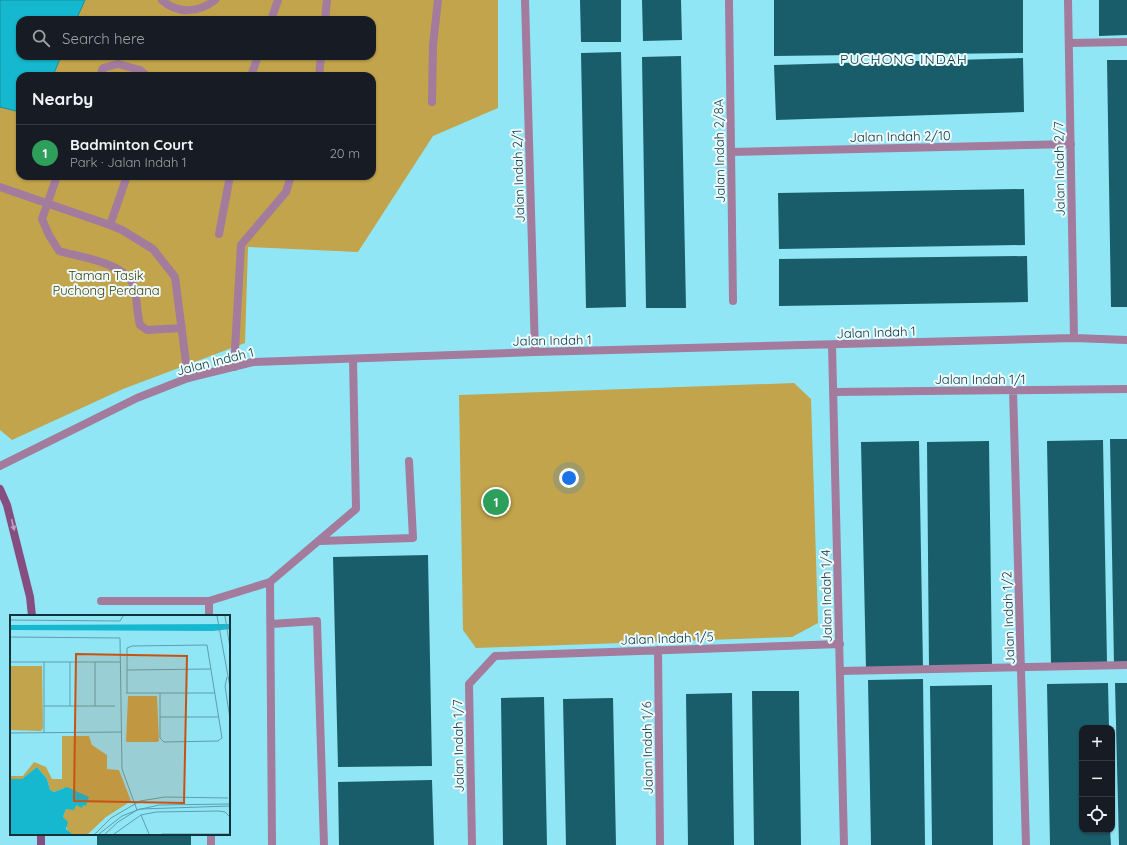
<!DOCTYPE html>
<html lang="en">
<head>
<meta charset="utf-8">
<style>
	body { margin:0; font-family:Quicksand,sans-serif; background:#20242c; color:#f1f3f6 }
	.controls { position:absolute; right:12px; bottom:12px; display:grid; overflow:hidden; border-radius:8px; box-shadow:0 1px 3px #0004 }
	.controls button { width:36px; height:36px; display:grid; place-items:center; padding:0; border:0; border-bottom:1px solid #363941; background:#171b24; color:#f1f3f6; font:20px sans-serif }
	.you { position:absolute; left:569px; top:478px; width:14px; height:14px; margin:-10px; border:3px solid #fff; border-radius:50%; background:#1a73e8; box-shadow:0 0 0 6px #1a73e833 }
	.badge { display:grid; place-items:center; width:26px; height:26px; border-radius:50%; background:#b45309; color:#fff; font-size:13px; font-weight:700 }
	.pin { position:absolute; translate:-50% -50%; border:2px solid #fff; box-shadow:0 1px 4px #0006 }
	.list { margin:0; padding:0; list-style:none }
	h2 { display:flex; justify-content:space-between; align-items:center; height:52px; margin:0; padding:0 16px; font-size:17px }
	h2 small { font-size:13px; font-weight:400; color:#9ea1a6 }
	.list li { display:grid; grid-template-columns:26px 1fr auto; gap:12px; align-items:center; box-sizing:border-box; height:56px; padding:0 16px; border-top:1px solid #363941 }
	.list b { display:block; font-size:15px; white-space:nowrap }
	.list p { margin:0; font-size:13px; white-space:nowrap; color:#9ea1a6 }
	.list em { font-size:13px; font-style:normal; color:#9ea1a6 }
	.icon { flex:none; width:22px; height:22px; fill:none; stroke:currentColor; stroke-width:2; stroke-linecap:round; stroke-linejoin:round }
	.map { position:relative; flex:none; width:1127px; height:845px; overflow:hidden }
	.search { position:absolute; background:#171b24; box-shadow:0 1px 3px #0004; left:16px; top:16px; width:360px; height:44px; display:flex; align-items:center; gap:10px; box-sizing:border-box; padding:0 14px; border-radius:12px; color:#9ea1a6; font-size:15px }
	.panel { position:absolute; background:#171b24; box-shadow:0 1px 3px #0004; left:16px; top:72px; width:360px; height:108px; border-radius:12px }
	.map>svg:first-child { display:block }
	.green { fill:#c1a44b }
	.water { fill:#15b8cf; stroke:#1390a2 }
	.building { fill:#185d69 }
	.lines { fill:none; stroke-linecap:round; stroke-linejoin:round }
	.service { stroke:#a27b9d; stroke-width:8 }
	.minor { stroke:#a27b9d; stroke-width:8 }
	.secondary { stroke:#864d80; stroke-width:8 }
	.oneway { fill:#b8a4bf }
	.labels { text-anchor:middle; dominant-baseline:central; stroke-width:4; stroke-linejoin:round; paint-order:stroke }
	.street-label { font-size:13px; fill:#0e333a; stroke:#ebfbfe }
	.park-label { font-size:13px; fill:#483800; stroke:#ebfbfe }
	.neighbourhood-label { font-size:14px; letter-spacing:1px; fill:#0e333a; stroke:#ebfbfe }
	.inset-road { fill:none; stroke:#5d9eab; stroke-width:1 }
	.view { fill:#c75313; fill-opacity:0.15; stroke:#c75313; stroke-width:2 }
	.inset-edge { fill:none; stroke:#0e333a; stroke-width:2 }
</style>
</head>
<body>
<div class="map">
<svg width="1127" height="845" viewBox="0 0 1127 845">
	<rect width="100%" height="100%" fill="#91e6f6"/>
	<!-- green -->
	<path class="green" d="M85,0H498V108L433,136L358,252L248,247L245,343L123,389L12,440L0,430V52L20,88V176H372V76H53L61,56H372V20H76Z
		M794,383L811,399L818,623L792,637L476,648L463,630L459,395Z"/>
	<!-- water -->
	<path class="water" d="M0,0H85L76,20H20V56H61L53,76H20V112L0,107Z"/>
	<!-- building -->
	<path class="building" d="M580,0H621V42H581Z
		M642,0H681L682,40L643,41Z
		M774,0H1023V53L774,56Z
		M1099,0H1127V35L1099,36Z
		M621,52L626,307L586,308L581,53Z
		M681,56L686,308H646L642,57Z
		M1023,58L1024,112L776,120L774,65Z
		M1107,60H1127V307H1111Z
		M1024,189L1025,245L779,249L778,193Z
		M1027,256L1028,302L779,306V259Z
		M1110,439H1127V665H1114Z
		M1103,440L1107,663L1051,664L1047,441Z
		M919,441L923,668L866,669L861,442Z
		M989,441L992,666L929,667L927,442Z
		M428,555L432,766L338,767L333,557Z
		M923,679L925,845H871L868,680Z
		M1108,683L1109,728H1082V830H1110L1111,845H1050L1047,684Z
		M1115,683H1127V845H1119Z
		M992,685L993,845H932L930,686Z
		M752,691H799L801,845H754Z
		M732,693L734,845H688L686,694Z
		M544,697L547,845H503L501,698Z
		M613,698L616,845H566L563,699Z
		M432,780L434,845H339L338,782Z
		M97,834H191V845H97Z"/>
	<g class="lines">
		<!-- service -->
		<path class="service" d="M162,0C177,14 199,13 215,0
			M271,20L278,0
			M325,20L327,0
			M1069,43L1127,42
			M100,76L103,68L118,64L140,70L147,76
			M251,76L258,56
			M319,76L321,56
			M432,102L433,45L438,0
			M57,176L42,219L49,235L59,251C79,257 121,262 132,282C138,294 136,311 140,325L147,330L182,328
			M0,187L110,225L122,230L153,249L175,277L188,378
			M110,225L127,176
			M219,234L230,176
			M234,367L241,245L286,192L291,176
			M320,541L413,538L409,461
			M270,582L272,845
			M101,601H209L270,582L356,509L353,359
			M209,601V616
			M271,624L317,621L324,845
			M840,671L1127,665
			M211,834V845"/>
		<!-- minor -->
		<path class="minor" d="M525,0L535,352
			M729,0L733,301
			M1068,0L1074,338
			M731,152L1071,144
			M832,345L844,845
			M1013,390L1026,845
			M834,392L1127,389
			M0,466L137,398L188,378L253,362L535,352L1074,338L1127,340
			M658,650L660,845
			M472,845L469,684L495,656L840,644"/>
		<!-- secondary -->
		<path class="secondary" d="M0,489L7,505L30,597L32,616
			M41,845V834"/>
	</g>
	<!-- one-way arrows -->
	<defs><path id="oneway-solid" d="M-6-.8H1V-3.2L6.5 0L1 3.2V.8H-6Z"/></defs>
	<use class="oneway" href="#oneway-solid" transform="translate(13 525) rotate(76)"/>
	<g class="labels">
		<!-- street labels -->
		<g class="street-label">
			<text transform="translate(900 136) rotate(-1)">Jalan Indah 2/10</text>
			<text transform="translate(719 151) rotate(-91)">Jalan Indah 2/8A</text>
			<text transform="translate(1059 169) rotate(-91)">Jalan Indah 2/7</text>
			<text transform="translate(518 176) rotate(-92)">Jalan Indah 2/1</text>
			<text transform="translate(876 332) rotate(-2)">Jalan Indah 1</text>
			<text transform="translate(552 340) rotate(-1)">Jalan Indah 1</text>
			<text transform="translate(215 361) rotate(-14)">Jalan Indah 1</text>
			<text x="980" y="379">Jalan Indah 1/1</text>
			<text transform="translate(826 596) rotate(-91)">Jalan Indah 1/4</text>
			<text transform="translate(1008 618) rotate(-92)">Jalan Indah 1/2</text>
			<text transform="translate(667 638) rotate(-2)">Jalan Indah 1/5</text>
			<text transform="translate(458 746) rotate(-91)">Jalan Indah 1/7</text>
			<text transform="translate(647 748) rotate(-91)">Jalan Indah 1/6</text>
		</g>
		<!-- park labels -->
		<g class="park-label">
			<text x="106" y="275">Taman Tasik<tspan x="106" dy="15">Puchong Perdana</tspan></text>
		</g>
		<!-- neighbourhood labels -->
		<g class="neighbourhood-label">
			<text x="904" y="59">PUCHONG INDAH</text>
		</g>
	</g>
	<!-- overview -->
	<g transform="translate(10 615)">
		<rect width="220" height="220" fill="#91e6f6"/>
		<path d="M0,51H32L33,113L31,116L0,115ZM118,81H147L149,126L147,127H116ZM52,121H79L82,130L97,140V154L109,155L121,186L96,202L78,219H59L53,202L56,194L54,173L44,177L40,175L37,164L27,152L12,164H0V161H13L24,147L36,152L42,164H52Z" fill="#c1a44b"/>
		<path d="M220,9V14L203,16L0,15V10ZM27,152L37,164L40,175L44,177L57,172L79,182L76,191L73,190L72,193L66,190L64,195L56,194L53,202L58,207L56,214L62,219H0V164H12Z" fill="#15b8cf"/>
		<path class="inset-road" d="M207,1L220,72M215,1L220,33M0,5L110,6L113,1M0,22L110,23L112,154L127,195M0,47H110M34,47V118M60,47V91M85,47V91M117,55L201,54M217,62L215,71L220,104M116,78H205M117,78V33L122,31L197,30L212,123L208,126L154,127L150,123V78M34,91H105M150,102H208M0,118L111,117M131,200L139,219M85,219L101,203L130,186L155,182L218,183M89,219L112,201L130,194L220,191M95,219L108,207L127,195L149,190L220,189M104,219L131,200L146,197L209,196L215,197L220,202M152,219H220"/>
		<path class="view" d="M66,39L177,41L174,188L64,186Z"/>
		<rect width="220" height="220" class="inset-edge"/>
	</g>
</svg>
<div class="controls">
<button>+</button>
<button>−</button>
<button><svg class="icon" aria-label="locate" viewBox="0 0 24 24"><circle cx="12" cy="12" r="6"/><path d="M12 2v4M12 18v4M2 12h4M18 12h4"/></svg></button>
</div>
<div class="you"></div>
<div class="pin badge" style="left:496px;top:502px;background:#2e9e5b">1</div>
<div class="search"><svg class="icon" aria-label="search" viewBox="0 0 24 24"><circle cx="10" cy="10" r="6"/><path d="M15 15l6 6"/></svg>Search here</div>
<section class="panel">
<h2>Nearby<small></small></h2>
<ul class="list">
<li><span class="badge" style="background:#2e9e5b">1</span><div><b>Badminton Court</b><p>Park · Jalan Indah 1</p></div><em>20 m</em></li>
</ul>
</section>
</div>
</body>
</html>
